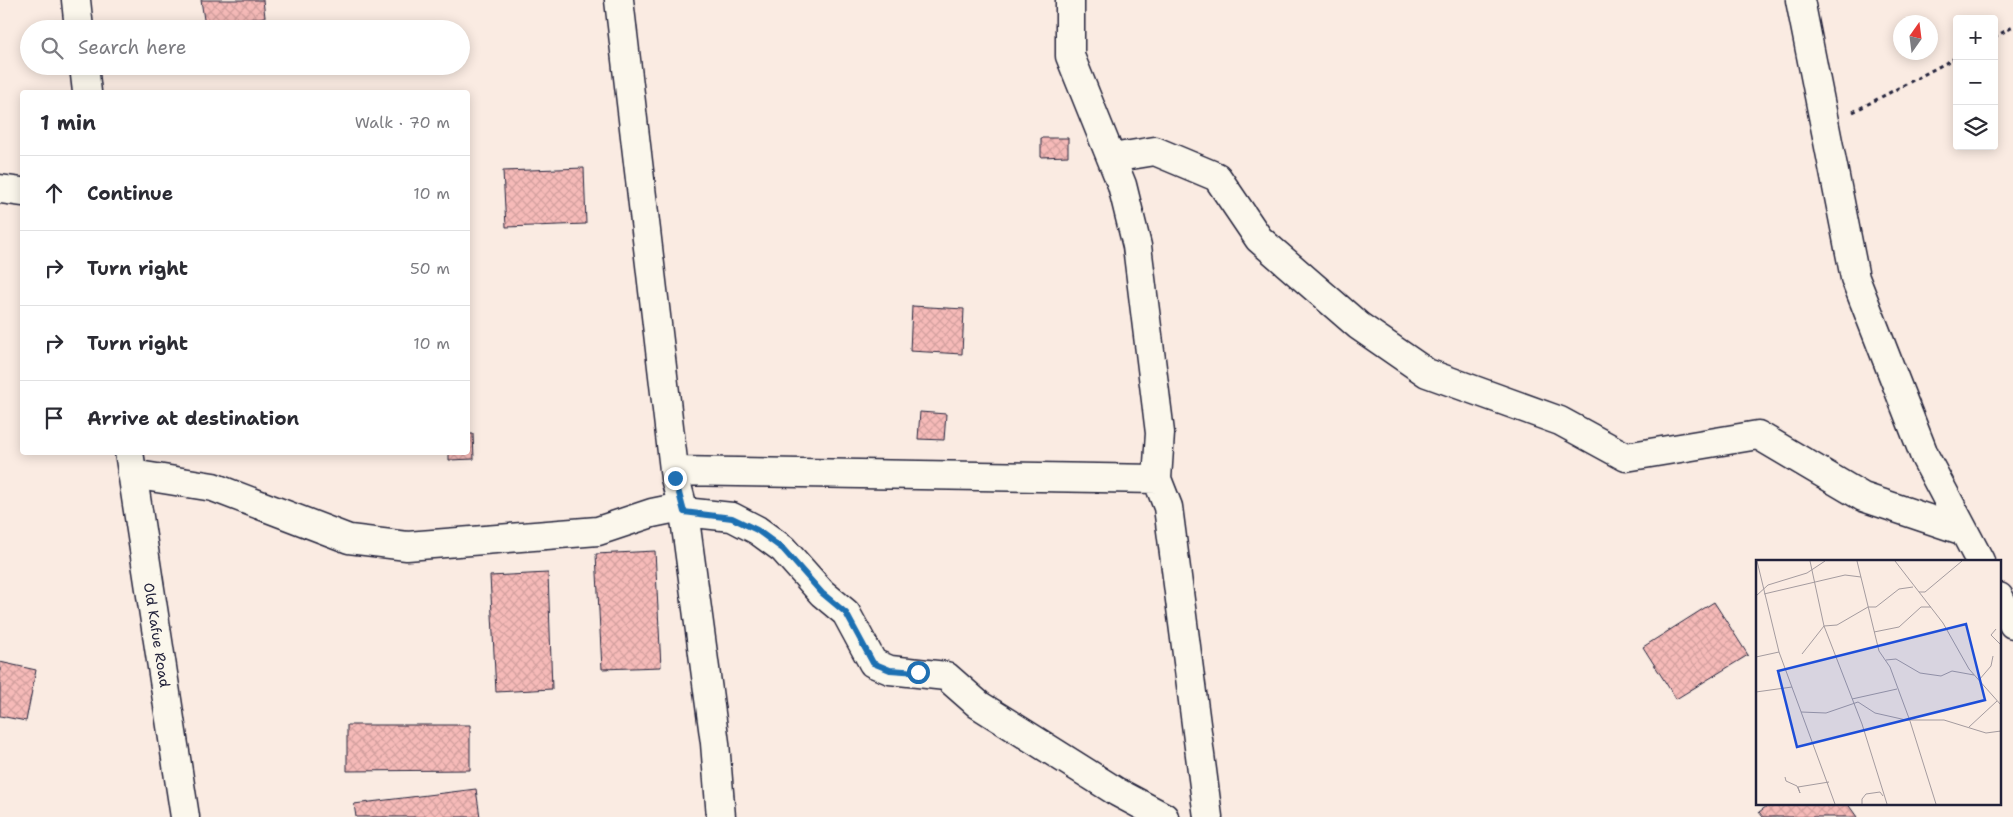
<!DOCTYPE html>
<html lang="en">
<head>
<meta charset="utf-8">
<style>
	body { margin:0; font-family:"Shantell Sans",sans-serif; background:#f2f2f3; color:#2b2b33 }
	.controls { position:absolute; right:15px; top:15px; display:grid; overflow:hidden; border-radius:5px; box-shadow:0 2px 12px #0003 }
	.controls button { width:45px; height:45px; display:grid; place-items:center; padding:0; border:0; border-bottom:1px solid #e1e1e2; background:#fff; color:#2b2b33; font:25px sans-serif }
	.compass { position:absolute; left:1893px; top:15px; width:45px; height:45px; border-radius:50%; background:#fff; box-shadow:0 2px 12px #0003; rotate:14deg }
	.stop { position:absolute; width:15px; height:15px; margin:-11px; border:4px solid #1f6fb2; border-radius:50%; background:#fff }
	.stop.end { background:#1f6fb2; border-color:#fff; box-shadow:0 1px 5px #0008 }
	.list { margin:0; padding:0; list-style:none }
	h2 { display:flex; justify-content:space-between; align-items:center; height:65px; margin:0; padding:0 20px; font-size:21px }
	h2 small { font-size:16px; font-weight:400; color:#7c7c81 }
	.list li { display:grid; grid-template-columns:32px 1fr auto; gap:15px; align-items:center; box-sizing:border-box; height:75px; padding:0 20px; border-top:1px solid #e1e1e2 }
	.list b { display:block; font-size:19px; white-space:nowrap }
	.list em { font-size:16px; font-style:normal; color:#7c7c81 }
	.icon { flex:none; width:28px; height:28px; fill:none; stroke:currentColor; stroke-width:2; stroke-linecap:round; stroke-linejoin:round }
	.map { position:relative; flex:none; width:2013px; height:817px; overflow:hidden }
	.search { position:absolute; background:#fff; box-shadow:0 2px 12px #0003; left:20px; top:20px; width:450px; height:55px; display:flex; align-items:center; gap:12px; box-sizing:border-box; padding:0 18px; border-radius:28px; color:#7c7c81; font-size:19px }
	.panel { position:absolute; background:#fff; box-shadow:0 2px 12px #0003; left:20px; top:90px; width:450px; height:365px; border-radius:5px }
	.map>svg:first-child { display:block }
	.building { fill:url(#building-cross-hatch); stroke:#22223b }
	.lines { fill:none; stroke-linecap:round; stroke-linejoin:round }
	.street-casing { stroke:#22223b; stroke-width:31 }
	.secondary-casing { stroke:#22223b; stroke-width:31 }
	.path { stroke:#22223b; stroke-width:3; stroke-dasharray:4 4; stroke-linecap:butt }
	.street { stroke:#fbf7ec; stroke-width:28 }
	.secondary { stroke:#fbf7ec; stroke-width:28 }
	.route { stroke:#1f6fb2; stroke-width:6 }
	.labels { text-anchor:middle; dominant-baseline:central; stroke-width:4; stroke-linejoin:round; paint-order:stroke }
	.street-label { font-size:14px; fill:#22223b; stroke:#fbf7ec }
	.inset-road { fill:none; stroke:#a49b9f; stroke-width:1 }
	.view { fill:#1d4ed8; fill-opacity:0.15; stroke:#1d4ed8; stroke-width:2.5 }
	.inset-edge { fill:none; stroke:#22223b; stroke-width:2.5 }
</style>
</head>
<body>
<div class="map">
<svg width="2013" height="817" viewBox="0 0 2013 817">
	<defs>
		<pattern id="building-cross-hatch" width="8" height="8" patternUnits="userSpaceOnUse" patternTransform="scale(1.25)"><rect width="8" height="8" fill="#f6bab8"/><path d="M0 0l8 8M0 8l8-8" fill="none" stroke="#d3a09f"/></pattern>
	</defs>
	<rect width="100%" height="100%" fill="#faebe2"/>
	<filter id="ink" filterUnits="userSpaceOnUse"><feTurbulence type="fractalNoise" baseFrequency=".02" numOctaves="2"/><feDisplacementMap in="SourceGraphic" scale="10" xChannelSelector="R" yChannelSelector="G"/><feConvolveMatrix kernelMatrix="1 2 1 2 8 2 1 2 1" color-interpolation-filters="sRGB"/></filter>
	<g filter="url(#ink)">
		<!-- building -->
		<path class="building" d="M201,0H263L265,17L205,26Z
			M1041,138H1068V156L1041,157Z
			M584,168L586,224L506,227L503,171Z
			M912,306L964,309L962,354L910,351Z
			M920,412L946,414L944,440L918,439Z
			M468,434H473L474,459L449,460V452H468Z
			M655,551L661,667L602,669L596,554Z
			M548,573L552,689L496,692L490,576Z
			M1714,602L1748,655L1676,699L1643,647Z
			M0,662L36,670L26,721L0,716Z
			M347,725H470V770L347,771Z
			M476,789L480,817H356L354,804Z
			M1771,803H1847L1857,817H1763L1759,812Z"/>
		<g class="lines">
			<!-- street casing -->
			<g class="street-casing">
				<path id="street" d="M619,0L675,478L684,512L715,743L721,817
					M1070,0V56L1122,185L1137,246L1160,433L1157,479L1168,507L1208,817
					M1800,0L1855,278L1925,457L1980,561
					M1112,158L1155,151L1217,177L1259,239L1359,326L1427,373L1560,421L1626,457L1758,435L1863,497L1964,531
					M0,189L22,192
					M674,471L1157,479
					M132,474L213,487L349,539L407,546L598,531L652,513L681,507L684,512L732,517L757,530L783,549L822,593L846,613L873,663L890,670L946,676L979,705L1117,792L1164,817
					M1999,597L2013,624"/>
			</g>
			<!-- secondary casing -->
			<g class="secondary-casing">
				<path id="secondary" d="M76,0L79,29
					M84,66L87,92
					M129,452L185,817"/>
			</g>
			<!-- path -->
			<path class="path" d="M1994,37L2013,27
				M1853,112L1957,57"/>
			<!-- street -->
			<use href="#street" class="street"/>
			<!-- secondary -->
			<use href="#secondary" class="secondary"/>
		</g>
	</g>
	<g class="lines" filter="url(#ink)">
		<!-- route -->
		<path class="route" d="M675,478L684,512L732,518L757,530L783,549L822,593L846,613L873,663L890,670L918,672"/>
	</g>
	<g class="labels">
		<!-- street labels -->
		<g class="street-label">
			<text transform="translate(157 635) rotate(81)">Old Kafue Road</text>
		</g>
	</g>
	<!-- overview -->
	<g transform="translate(1756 560)">
		<rect width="245" height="245" fill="#faebe2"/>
		<path class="inset-road" d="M1,1L23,92L79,244M54,1L68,66L106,164L131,244M101,1L123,91L134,107L154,161L180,244M139,1L187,63L213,109L245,145M163,32H169L206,1M8,34L89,15L105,17M0,36L12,25L51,13L69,1M240,69L235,75L245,85M118,72L143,67L165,47H175M46,94L68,66L81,65L112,47H120L143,29L157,27M0,97L23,92M130,100L140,99L164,113L185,116L196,111L218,115M223,120L235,106L237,96M0,132L36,127M96,139L141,129M45,152L70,153L102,142L119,153L150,160H188L230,173L245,171M213,167L241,141M29,217L30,221L41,226L44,233L42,227L73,222M106,244V239L110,234L124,232L127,236"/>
		<path class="view" d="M210,64L229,140L41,187L22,111Z"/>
		<rect width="245" height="245" class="inset-edge"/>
	</g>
</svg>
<div class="controls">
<button>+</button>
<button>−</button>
<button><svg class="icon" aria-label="layers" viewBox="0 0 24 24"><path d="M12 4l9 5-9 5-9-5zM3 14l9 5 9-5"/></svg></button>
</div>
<svg class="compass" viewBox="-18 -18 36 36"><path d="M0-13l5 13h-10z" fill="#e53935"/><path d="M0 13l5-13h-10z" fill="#7c7c81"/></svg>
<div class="stop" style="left:918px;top:672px"></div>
<div class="stop end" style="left:675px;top:478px"></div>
<div class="search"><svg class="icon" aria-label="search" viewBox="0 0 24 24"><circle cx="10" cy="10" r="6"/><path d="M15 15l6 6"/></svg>Search here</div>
<section class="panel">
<h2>1 min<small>Walk · 70 m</small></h2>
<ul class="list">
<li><svg class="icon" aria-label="ahead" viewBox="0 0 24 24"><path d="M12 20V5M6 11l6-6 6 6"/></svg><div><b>Continue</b></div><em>10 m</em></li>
<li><svg class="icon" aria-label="right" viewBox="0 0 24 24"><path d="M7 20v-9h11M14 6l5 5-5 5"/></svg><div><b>Turn right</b></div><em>50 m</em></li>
<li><svg class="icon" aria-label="right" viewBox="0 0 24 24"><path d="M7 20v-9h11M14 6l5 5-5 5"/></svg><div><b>Turn right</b></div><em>10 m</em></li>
<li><svg class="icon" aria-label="arrive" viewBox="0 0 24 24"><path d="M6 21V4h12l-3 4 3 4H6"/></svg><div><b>Arrive at destination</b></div></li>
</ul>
</section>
</div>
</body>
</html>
